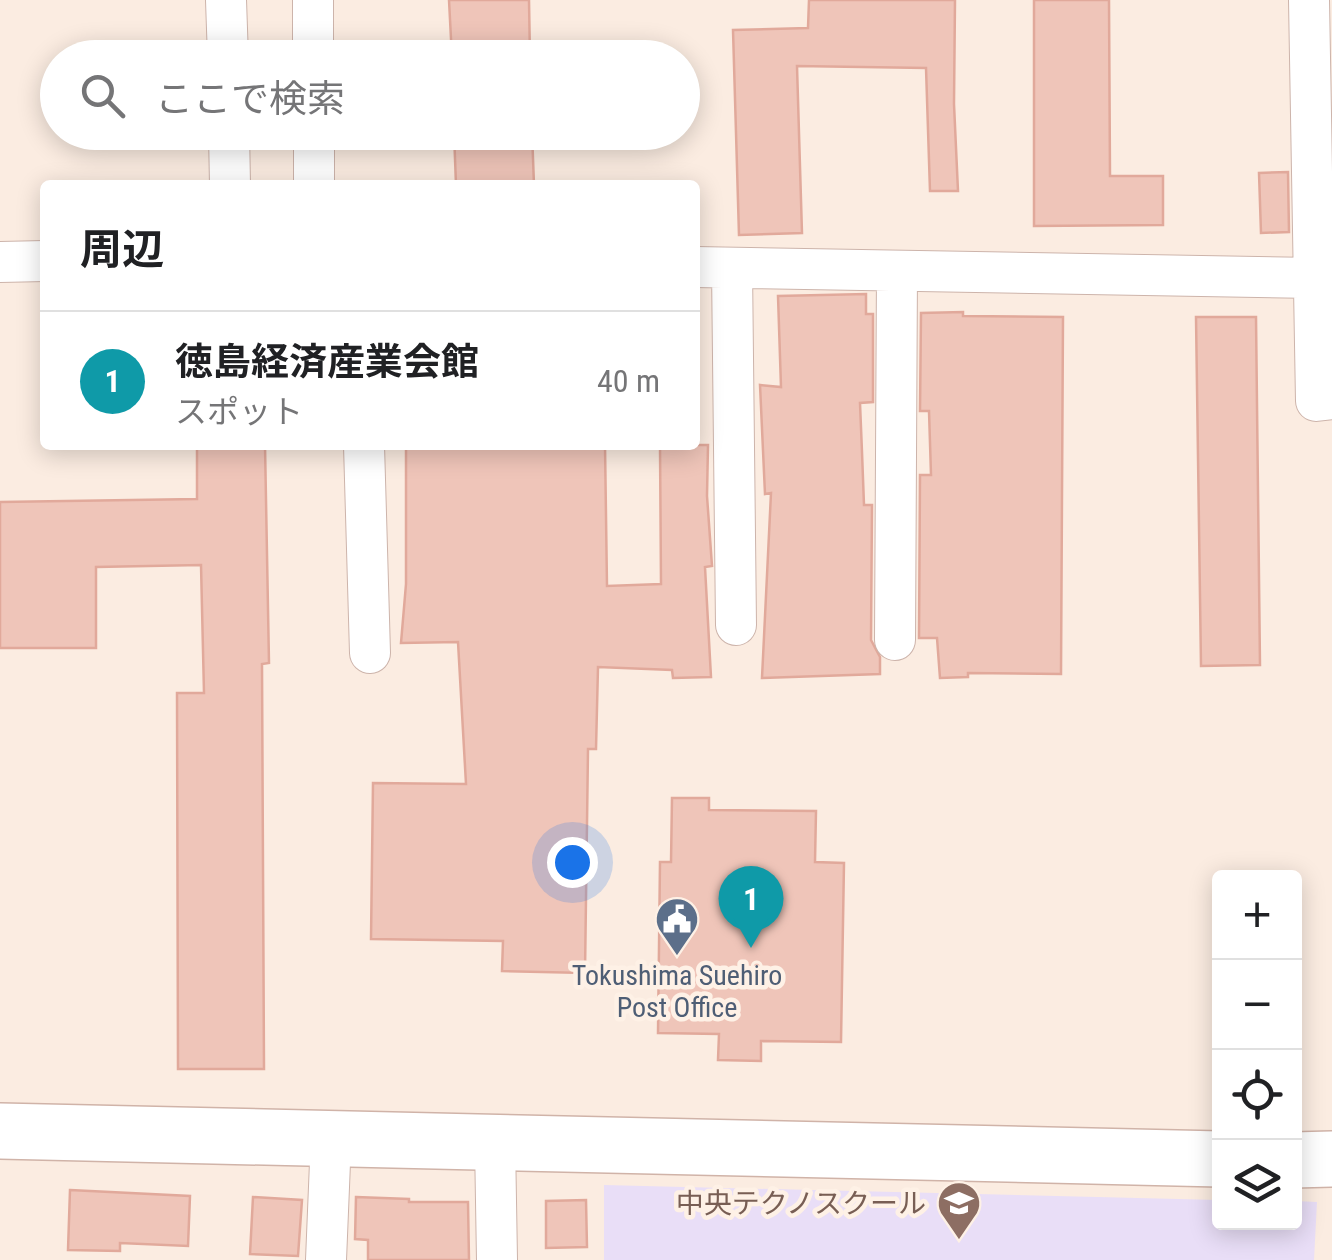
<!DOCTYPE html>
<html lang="ja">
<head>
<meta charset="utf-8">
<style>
	body { margin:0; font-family:"Roboto Condensed","Noto Sans JP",sans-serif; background:#f6f6f6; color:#202124 }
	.controls { position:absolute; right:30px; bottom:30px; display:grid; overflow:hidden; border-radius:10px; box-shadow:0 5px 25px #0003 }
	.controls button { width:90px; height:90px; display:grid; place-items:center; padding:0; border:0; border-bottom:2px solid #e0e0e0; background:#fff; color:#202124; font:50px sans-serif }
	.you { position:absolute; left:572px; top:862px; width:35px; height:35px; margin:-25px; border:8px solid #fff; border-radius:50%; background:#1a73e8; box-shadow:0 0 0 15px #1a73e833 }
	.badge { display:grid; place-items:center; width:65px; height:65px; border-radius:50%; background:#7c3aed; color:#fff; font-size:32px; font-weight:700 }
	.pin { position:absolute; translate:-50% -82px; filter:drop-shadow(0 2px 5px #0008) }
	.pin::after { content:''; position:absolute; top:52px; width:35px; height:30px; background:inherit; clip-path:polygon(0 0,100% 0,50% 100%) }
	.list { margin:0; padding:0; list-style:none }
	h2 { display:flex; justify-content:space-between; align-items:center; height:130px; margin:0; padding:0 40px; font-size:42px }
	h2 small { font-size:32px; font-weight:400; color:#757577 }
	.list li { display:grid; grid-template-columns:65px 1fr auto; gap:30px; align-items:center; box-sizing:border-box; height:140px; padding:0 40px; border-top:2px solid #e0e0e0 }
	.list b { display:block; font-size:38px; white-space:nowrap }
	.list p { margin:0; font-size:32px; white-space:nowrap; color:#757577 }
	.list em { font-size:32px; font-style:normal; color:#757577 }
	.icon { flex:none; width:55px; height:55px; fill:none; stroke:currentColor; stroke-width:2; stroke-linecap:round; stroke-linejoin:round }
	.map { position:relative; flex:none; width:1332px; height:1260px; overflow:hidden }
	.search { position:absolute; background:#fff; box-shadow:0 5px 25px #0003; left:40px; top:40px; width:660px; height:110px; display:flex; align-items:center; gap:25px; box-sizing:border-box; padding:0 35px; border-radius:55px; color:#757577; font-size:38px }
	.panel { position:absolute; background:#fff; box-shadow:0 5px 25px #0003; left:40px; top:180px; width:660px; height:270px; border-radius:10px }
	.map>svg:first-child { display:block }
	.education { fill:#e9def7 }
	.building { fill:#efc5b9; stroke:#e1a99b; stroke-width:2.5 }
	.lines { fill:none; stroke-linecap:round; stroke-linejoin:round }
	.street-casing { stroke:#cdb4ab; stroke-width:42 }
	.secondary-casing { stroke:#d0b3a8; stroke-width:58 }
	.street { stroke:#fff; stroke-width:40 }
	.secondary { stroke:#fff; stroke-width:55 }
	.labels { text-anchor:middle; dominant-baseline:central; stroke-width:9; stroke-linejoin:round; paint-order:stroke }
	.service-label { font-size:28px; fill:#4e5e75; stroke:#fef1e6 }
	.education-label { font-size:28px; fill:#785e54; stroke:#fef1e6; text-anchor:end }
</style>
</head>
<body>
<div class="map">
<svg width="1332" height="1260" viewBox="0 0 1332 1260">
	<rect width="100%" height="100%" fill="#fbece1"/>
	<!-- education -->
	<path class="education" d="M604,1185L1219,1200L1220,1222H1294L1295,1201L1317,1202L1314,1260H604Z"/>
	<!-- building -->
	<path class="building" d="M449,0H529L530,58H452Z
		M809,0H955L954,104L958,191H930L926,68L797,66L802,233L739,235L733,30L808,28Z
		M1034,0H1109L1110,176H1163V225L1034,226Z
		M454,132H532L534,185H456Z
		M1288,172L1289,232L1261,233L1259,173Z
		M866,294V314H873V402L860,403L862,452L864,505H872L871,640L880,657V674L762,678L771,493L765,494L760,385L781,387L778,296Z
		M963,312V316L1063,317L1061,674L968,673V677L940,678L937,638H919L920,475H931L929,411H920L921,313Z
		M1196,317H1256L1260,665L1201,666Z
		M197,445H265L269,663L262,664L264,1069H178L177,693H204L201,565L96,567V648H0V502L197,499Z
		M406,445H605L607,586L661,584L660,445H708L707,496L712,566L705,567L711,677L673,678L672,670L598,667L596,749H588L585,973L502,971L503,941L371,939L373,783L466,784L458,642L401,643L406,584Z
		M672,798H709V810L816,811L815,862L844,863L841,1042L761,1041V1061L718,1060L719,1034L658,1033L660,862H671Z
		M70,1190L190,1196L188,1246L120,1243V1251L68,1250Z
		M253,1197L302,1200L298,1256L250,1254Z
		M356,1197L409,1199V1202H468L469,1260H368V1240L355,1239Z
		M586,1200L587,1247L546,1248V1201Z"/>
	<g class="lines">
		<!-- street casing -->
		<g class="street-casing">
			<path id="street" d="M226,0L228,58
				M313,0V58
				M1309,0L1316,401L1332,399
				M229,132L230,185
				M314,132V185
				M0,262L45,261
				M695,267L1314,278
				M732,268L736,625
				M364,445L370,653
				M895,640L897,271
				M495,1142L497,1260
				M326,1260L331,1138"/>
		</g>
		<!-- secondary casing -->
		<g class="secondary-casing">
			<path id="secondary" d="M0,1131L1220,1159
				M1294,1160L1332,1159"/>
		</g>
		<!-- street -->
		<use href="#street" class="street"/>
		<!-- secondary -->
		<use href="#secondary" class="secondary"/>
	</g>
	<!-- icons -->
	<defs>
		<g id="civic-pin" transform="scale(2.25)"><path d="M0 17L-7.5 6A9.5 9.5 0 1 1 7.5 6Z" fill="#5c6f8a" stroke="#fef1e6"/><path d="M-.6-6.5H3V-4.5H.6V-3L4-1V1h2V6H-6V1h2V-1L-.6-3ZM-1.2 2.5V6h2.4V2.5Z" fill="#fff"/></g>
		<g id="school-pin" transform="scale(2.25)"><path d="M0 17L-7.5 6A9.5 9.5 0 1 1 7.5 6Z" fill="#8d6e63" stroke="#fef1e6"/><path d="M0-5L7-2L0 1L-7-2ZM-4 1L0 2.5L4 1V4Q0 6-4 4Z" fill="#fff"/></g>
	</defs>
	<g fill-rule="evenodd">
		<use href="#civic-pin" x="677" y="919"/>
		<use href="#school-pin" x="959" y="1203"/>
	</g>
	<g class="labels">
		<!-- service labels -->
		<g class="service-label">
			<text x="677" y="975">Tokushima Suehiro<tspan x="677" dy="32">Post Office</tspan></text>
		</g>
		<!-- education labels -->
		<g class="education-label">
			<text x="926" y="1203">中央テクノスクール</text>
		</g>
	</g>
</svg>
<div class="controls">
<button>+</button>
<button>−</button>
<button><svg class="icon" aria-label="locate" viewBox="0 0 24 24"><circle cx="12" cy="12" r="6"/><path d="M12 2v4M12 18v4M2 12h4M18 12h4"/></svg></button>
<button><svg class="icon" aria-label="layers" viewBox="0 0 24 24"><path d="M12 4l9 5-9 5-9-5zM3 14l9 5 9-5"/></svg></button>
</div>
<div class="you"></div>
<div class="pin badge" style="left:751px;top:948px;background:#0f9aa8">1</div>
<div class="search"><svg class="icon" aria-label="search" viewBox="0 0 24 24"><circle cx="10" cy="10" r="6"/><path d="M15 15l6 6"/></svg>ここで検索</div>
<section class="panel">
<h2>周辺<small></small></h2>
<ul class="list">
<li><span class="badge" style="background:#0f9aa8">1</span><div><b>徳島経済産業会館</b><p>スポット</p></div><em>40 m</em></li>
</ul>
</section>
</div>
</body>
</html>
